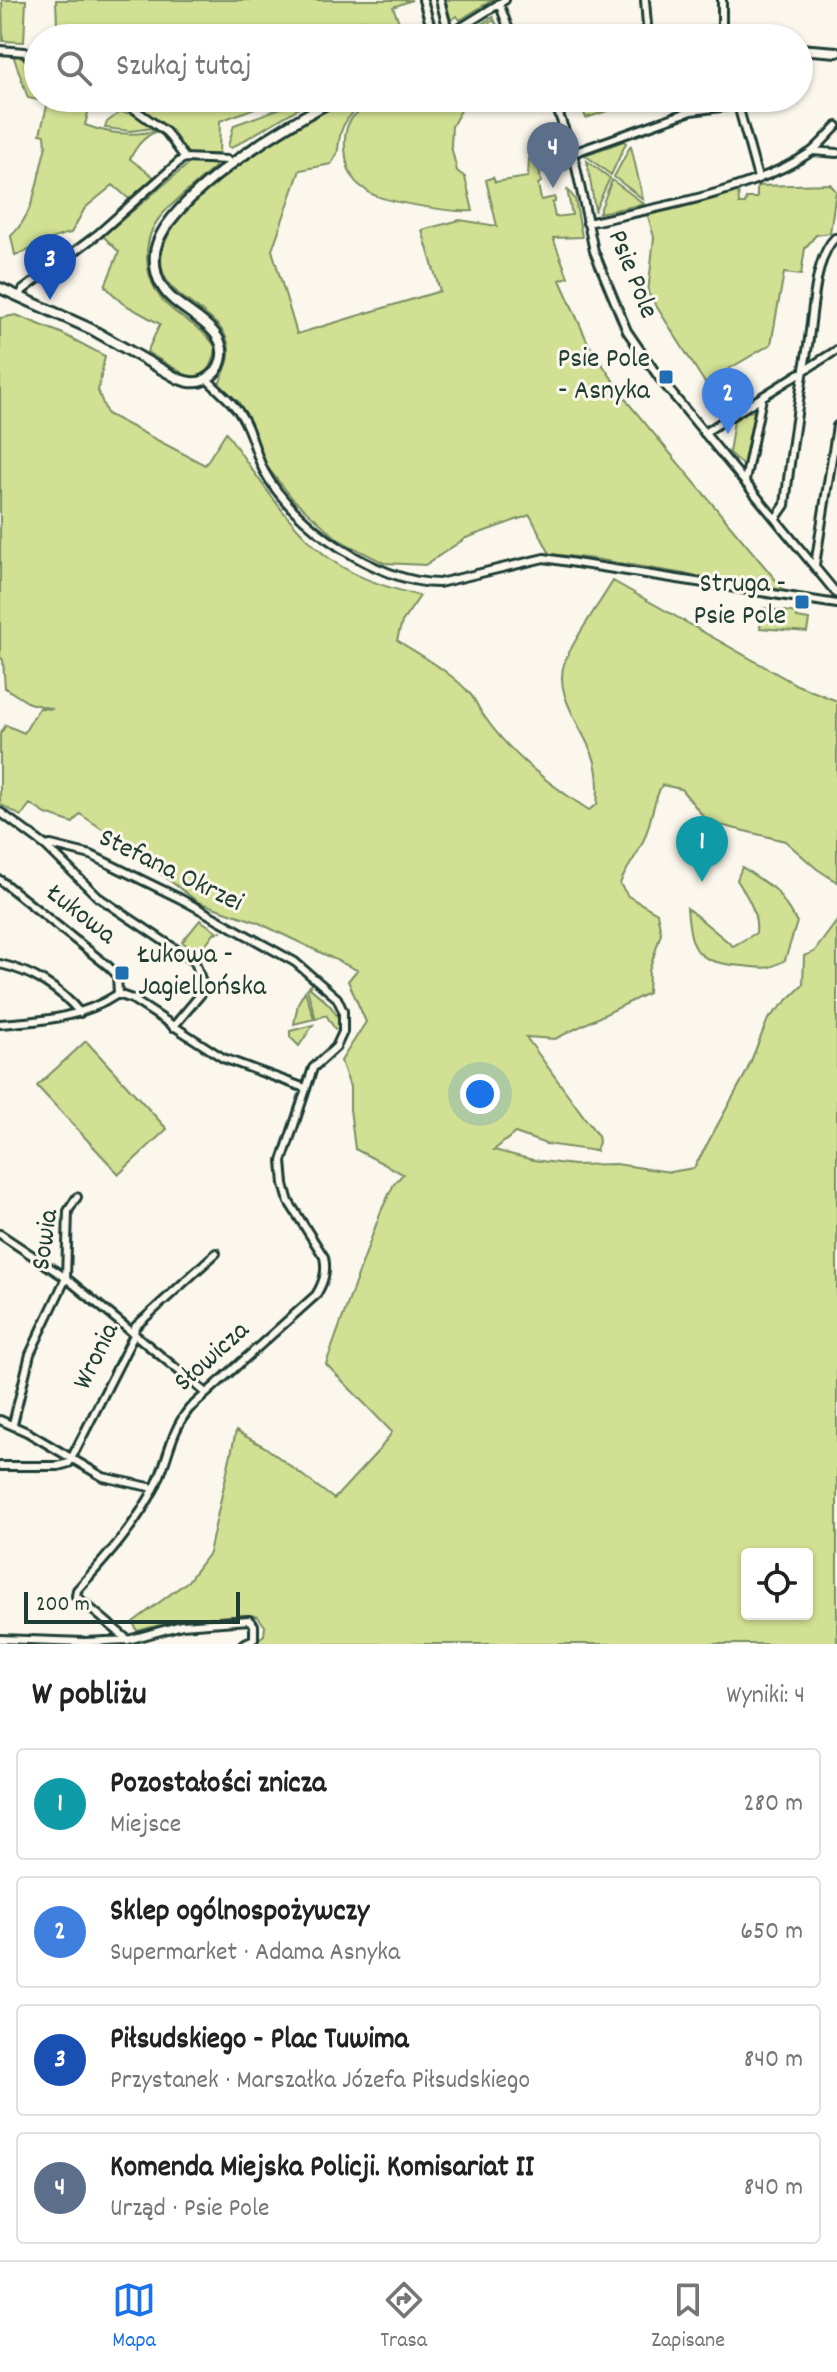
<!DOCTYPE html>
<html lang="pl">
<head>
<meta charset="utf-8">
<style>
	body { margin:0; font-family:Dekko,sans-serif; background:#f6f6f6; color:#222 }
	.controls { position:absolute; right:24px; bottom:24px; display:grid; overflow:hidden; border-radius:8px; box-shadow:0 2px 6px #0004 }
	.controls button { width:72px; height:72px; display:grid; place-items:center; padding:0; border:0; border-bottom:2px solid #e0e0e0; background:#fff; color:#222; font:40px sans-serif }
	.scale { position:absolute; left:24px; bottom:20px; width:216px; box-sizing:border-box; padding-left:8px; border:4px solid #1f3d34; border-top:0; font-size:22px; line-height:28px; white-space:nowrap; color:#1f3d34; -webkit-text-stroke:6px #fbf7ec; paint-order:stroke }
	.you { position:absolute; left:480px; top:1094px; width:28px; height:28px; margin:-20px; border:6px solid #fff; border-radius:50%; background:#1a73e8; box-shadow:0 0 0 12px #1a73e833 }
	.badge { display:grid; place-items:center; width:52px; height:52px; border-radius:50%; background:#1a73e8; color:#fff; font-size:26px; font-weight:700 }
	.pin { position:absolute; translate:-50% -66px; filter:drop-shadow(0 2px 4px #0008) }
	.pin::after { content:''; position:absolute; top:42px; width:28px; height:24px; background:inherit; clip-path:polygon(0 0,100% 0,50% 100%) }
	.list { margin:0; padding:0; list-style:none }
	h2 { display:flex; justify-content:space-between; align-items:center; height:104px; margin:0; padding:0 32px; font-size:34px }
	h2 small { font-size:26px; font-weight:400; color:#767676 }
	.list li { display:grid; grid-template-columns:52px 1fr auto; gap:24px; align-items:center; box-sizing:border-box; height:112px; margin:0 16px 16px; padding:0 16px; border:2px solid #e0e0e0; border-radius:8px }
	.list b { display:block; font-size:30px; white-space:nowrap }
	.list p { margin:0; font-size:26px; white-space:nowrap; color:#767676 }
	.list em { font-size:26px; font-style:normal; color:#767676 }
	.icon { flex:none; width:44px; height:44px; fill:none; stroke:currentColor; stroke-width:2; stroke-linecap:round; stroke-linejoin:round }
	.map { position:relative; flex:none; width:837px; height:1644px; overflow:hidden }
	.search { position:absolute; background:#fff; box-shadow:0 2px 6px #0004; left:24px; right:24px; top:24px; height:88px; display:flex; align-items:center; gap:20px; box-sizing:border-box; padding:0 28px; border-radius:44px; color:#767676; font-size:30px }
	.sheet { height:616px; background:#fff }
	nav { display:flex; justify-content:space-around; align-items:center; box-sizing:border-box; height:112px; border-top:2px solid #e0e0e0; background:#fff; font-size:22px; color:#767676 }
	nav a { display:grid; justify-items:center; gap:4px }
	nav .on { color:#1a73e8 }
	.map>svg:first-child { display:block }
	.green { fill:#d2e093; stroke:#788e64; stroke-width:2; fill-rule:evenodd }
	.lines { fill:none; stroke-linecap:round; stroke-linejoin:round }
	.street-casing { stroke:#1f3d34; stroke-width:12 }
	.secondary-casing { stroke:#1f3d34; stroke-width:14 }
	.street { stroke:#fbf7ec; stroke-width:6 }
	.secondary { stroke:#fbf7ec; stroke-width:8 }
	.poi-dot { fill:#1f6fb2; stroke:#fbf7ec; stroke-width:3 }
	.labels { text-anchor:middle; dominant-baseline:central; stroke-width:6; stroke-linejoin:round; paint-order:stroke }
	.street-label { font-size:28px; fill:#1f3d34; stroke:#fbf7ec }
	.poi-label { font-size:28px; fill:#1f3d34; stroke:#fbf7ec; text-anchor:end }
</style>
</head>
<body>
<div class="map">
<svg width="837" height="1644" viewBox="0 0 837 1644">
	<rect width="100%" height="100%" fill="#fbf7ec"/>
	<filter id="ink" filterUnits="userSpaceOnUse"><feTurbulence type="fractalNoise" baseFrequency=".0125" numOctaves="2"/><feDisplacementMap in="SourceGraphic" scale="16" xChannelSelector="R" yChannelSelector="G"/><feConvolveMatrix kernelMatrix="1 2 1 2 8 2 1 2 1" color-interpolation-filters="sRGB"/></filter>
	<g filter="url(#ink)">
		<!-- green -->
		<path class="green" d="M2,0H26L24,42L3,41Z
			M56,0H412L393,7L399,22L396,23L395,35L400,38H378L380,30L377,31L371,21C357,17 351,25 347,38H43L57,25Z
			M445,0H492L460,20L457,16L451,20Z
			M493,17L503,38H498L501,37L494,20L485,26L488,38H466L462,36Z
			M38,43V98H88L90,105L85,125C109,134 136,137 161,129L132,106L133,98H282L220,121L219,154H181L161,130C146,134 136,146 130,159L154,177L129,199L113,185L85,208L71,233C47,237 37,250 15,255L11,236C36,213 37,177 46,146L45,135L40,134L48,102L28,98L11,49L29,50Z
			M309,98H316L231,148L228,146L234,125Z
			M349,98H381C360,105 342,116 339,141C338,151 338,155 331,164L300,170L272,250L297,334L440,291L422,230L460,220L497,226L486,180L493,177L495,182L528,177L529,159H535L538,162L541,182L538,184L541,200L555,197V202L552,203L555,217L572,215L567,189L575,199L582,237L553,238L568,277L560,280L588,343L629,404L780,585L782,590L595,559L550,554L530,515L466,538L425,565L384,563L339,540L292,498L267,467L238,401L219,385C222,375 228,367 229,356C233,318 182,307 166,279C130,214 306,123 349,98Z
			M392,98H448L450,104L463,107L452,126L451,146L457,171L465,177L473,211C456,213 384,202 370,193C366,190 358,185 355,181C344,167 340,130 353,117C363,106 379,103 392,98Z
			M577,98H647L586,118Z
			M120,112L133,114L153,128L130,131L105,128L107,122Z
			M624,141L626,143L611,175L585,155Z
			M631,145V146L643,199L614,177Z
			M192,161L214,163L215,167C198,183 175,199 160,217C140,242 144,280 165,303C181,320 204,327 216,348C213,366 209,375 191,378L147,352L160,324L122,303L105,286L119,252L103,236Z
			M587,161L610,178L595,210Z
			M612,180L643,203L644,204L599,213Z
			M830,184L836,191L830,233L816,235L805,248L801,275L784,273L771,344L705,383L648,293L654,237L647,213L738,186L739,204H745L746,198H757V186Z
			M16,315L61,333L105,356L98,391L107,414L205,465L226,432C256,475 299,543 344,568C368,582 394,589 420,596L402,622L397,640C421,656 452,672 471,695C476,701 479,710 484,716C510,754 551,786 589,810L597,804C599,786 598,765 590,749C579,723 553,691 565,661C576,635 598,606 613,581L797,685L837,701V882L817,869L785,841L708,822L681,789L662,785C652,803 652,821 644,839C638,856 626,867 620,884L628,896L657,913L661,933L649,971L648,993L555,1039L526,1037L598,1136L599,1142L596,1151L546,1144L515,1133L494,1150L533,1160L574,1165L616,1164L670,1172L694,1168L746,1073L768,1019L803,985L804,956L814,952L837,921V1644H252L264,1635L265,1626L258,1617L251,1615L182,1619L137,1631L133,1622L188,1581L209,1553L236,1431L265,1447L334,1499L380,1449L392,1432L326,1364L381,1211L394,1184L403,1174L355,1149L350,1109V1087L341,1061L366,1022L348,981L357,970L257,922L198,902L157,871L160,868L80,814L73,823L46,814L30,804L21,816L0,804V734L6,725L24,733L39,708L53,709L29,703L5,688L3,660L0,657V318ZM747,1554H807V1614H747Z
			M754,411L756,417L746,464L743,465L729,453L734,420L747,412Z
			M763,608L798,613L797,618L809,620L807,632L760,628Z
			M742,867L776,890L797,922L785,960C766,971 764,968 743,966C697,962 691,954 687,908L733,946L756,933C758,913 748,897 737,880Z
			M200,920L218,932L222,931L214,933L199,953L182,942Z
			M312,983L310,988C324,999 341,1012 340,1030L335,1029L326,1015L316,1019L307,989Z
			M305,991L314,1019L294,1024L298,1003Z
			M313,1025L299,1046L290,1037V1031Z
			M86,1041L167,1129L119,1174L37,1086Z"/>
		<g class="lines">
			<!-- street casing -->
			<g class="street-casing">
				<path id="street" d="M423,0L434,38
					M440,0L450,38
					M645,0L648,38
					M722,0V38
					M499,3L512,38
					M448,38L460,28L505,0
					M0,50L25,52L38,68
					M119,98L166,132L185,158
					M553,98L573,153L594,251L627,331L660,379L837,594
					M736,98L758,178
					M691,111V98
					M813,151L837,153
					M573,153L691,111L736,105
					M587,223C655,208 752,192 811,152C820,145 829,134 837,126
					M20,296L23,290L98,234L181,160L185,158L227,160L230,164
					M207,379C218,391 232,400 241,415C252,432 255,453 264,471C293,525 378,583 439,583L544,558L837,604
					M704,433L837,350
					M745,481L762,398
					M776,518L785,505C791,451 799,398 808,345C813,316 814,258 835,238
					M815,565L837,426
					M0,812L46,846L98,897L195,962L202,982L201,994L173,1027
					M46,846L51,845L91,855L181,899L295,962L337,998L343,1011V1032L336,1047L313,1068L282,1161L284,1184L289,1202L324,1257C327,1271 324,1282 316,1295L189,1409C169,1434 169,1459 155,1487C136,1525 105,1559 77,1590L76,1596L128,1640
					M0,880L108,966L117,975L118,994
					M0,964C31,971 60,988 80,1013
					M118,994L132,999L223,1058L305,1088
					M0,1024C42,1021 82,1018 118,994
					M0,1234L66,1278L206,1393
					M0,1420L27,1432L103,1477L154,1488
					M13,1424L30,1354L66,1278L68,1211L77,1197
					M0,1466H58L69,1463L134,1335L135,1327L216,1253
					M0,1639L85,1642L128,1640L182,1625L249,1620L254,1625V1639L243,1644"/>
			</g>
			<!-- secondary casing -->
			<g class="secondary-casing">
				<path id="secondary" d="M799,49L837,52
					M0,288L91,329L177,378C186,382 197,385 206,379C214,375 219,369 221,361C231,326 177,312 163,288C156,278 154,265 155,253C160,201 293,119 339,98"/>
			</g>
			<!-- street -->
			<use href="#street" class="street"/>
			<!-- secondary -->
			<use href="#secondary" class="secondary"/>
		</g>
	</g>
	<!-- markers -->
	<g class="poi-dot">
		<rect x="658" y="369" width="16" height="16" rx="4"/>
		<rect x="794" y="594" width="16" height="16" rx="4"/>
		<rect x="114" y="965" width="16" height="16" rx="4"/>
	</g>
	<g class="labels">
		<!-- street labels -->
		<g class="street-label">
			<text transform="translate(631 275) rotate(68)">Psie Pole</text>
			<text transform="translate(170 872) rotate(26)">Stefana Okrzei</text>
			<text transform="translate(80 916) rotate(38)">Łukowa</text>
			<text transform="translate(47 1240) rotate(-82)">Sowia</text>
			<text transform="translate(98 1357) rotate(-64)">Wronia</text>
			<text transform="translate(213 1358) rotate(-42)">Słowicza</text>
		</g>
		<!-- poi labels -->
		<g class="poi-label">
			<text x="650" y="361">Psie Pole<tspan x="650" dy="32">- Asnyka</tspan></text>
			<text x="786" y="586">Struga -<tspan x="786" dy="32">Psie Pole</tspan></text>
			<text x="138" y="957" text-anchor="start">Łukowa -<tspan x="138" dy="32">Jagiellońska</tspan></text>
		</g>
	</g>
</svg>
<div class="controls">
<button><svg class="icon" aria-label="locate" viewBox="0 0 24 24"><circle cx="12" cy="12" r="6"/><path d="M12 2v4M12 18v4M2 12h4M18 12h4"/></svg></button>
</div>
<div class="scale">200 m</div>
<div class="you"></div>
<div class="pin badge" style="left:702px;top:882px;background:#0f9aa8">1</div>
<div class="pin badge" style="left:728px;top:434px;background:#3f7fe0">2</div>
<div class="pin badge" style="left:50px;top:300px;background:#1a4fb4">3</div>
<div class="pin badge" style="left:553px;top:188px;background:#5c6f8a">4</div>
<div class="search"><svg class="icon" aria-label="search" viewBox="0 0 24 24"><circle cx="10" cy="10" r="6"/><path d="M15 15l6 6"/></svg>Szukaj tutaj</div>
</div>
<section class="sheet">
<h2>W pobliżu<small>Wyniki: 4</small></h2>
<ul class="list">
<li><span class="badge" style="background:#0f9aa8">1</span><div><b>Pozostałości znicza</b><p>Miejsce</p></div><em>280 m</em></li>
<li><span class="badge" style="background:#3f7fe0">2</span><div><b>Sklep ogólnospożywczy</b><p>Supermarket · Adama Asnyka</p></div><em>650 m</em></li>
<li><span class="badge" style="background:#1a4fb4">3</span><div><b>Piłsudskiego - Plac Tuwima</b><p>Przystanek · Marszałka Józefa Piłsudskiego</p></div><em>840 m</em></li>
<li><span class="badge" style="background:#5c6f8a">4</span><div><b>Komenda Miejska Policji. Komisariat II</b><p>Urząd · Psie Pole</p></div><em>840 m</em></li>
</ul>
</section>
<nav>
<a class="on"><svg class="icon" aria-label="map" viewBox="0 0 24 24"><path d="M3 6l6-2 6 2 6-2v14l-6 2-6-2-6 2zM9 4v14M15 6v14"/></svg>Mapa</a>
<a><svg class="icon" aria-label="directions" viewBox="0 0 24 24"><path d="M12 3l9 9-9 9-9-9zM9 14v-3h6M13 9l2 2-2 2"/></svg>Trasa</a>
<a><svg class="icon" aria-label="saved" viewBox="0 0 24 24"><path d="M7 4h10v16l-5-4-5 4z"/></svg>Zapisane</a>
</nav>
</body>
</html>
